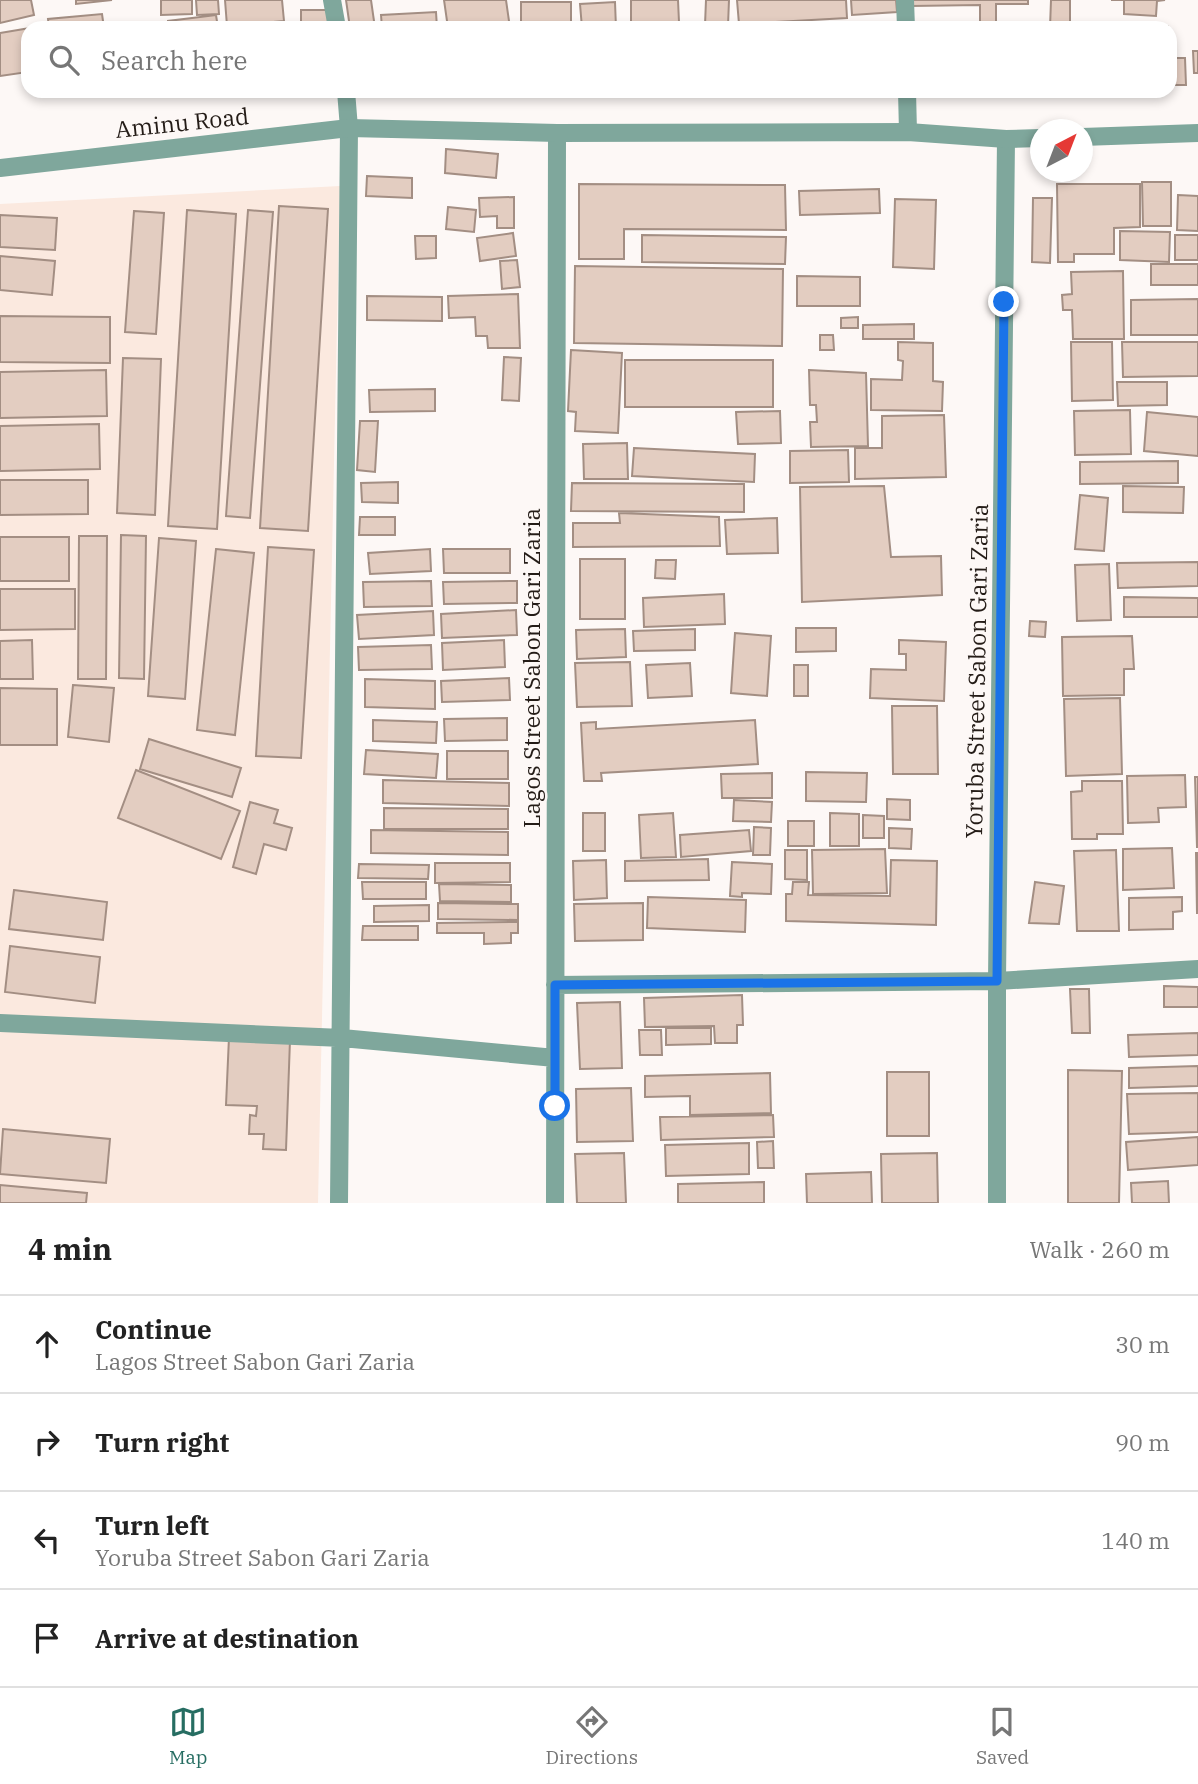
<!DOCTYPE html>
<html lang="en">
<head>
<meta charset="utf-8">
<style>
	body { margin:0; font-family:"IBM Plex Serif",serif; background:#f6f6f6; color:#222 }
	.compass { position:absolute; left:1030px; top:119px; width:63px; height:63px; border-radius:50%; background:#fff; box-shadow:0 4px 10px #0003; rotate:42deg }
	.stop { position:absolute; width:21px; height:21px; margin:-16px; border:5px solid #1a73e8; border-radius:50%; background:#fff }
	.stop.end { background:#1a73e8; border-color:#fff; box-shadow:0 2px 7px #0008 }
	.list { margin:0; padding:0; list-style:none }
	h2 { display:flex; justify-content:space-between; align-items:center; height:91px; margin:0; padding:0 28px; font-size:30px }
	h2 small { font-size:23px; font-weight:400; color:#767676 }
	.list li { display:grid; grid-template-columns:46px 1fr auto; gap:21px; align-items:center; box-sizing:border-box; height:98px; padding:0 28px; border-top:2px solid #e0e0e0 }
	.list b { display:block; font-size:26px; white-space:nowrap }
	.list p { margin:0; font-size:23px; white-space:nowrap; color:#767676 }
	.list em { font-size:23px; font-style:normal; color:#767676 }
	.icon { flex:none; width:38px; height:38px; fill:none; stroke:currentColor; stroke-width:2; stroke-linecap:round; stroke-linejoin:round }
	.map { position:relative; flex:none; width:1198px; height:1203px; overflow:hidden }
	.search { position:absolute; background:#fff; box-shadow:0 4px 10px #0003; left:21px; right:21px; top:21px; height:77px; display:flex; align-items:center; gap:18px; box-sizing:border-box; padding:0 24px; border-radius:21px; color:#767676; font-size:26px }
	.sheet { height:483px; background:#fff }
	nav { display:flex; justify-content:space-around; align-items:center; box-sizing:border-box; height:98px; border-top:2px solid #e0e0e0; background:#fff; font-size:19px; color:#767676 }
	nav a { display:grid; justify-items:center; gap:4px }
	nav .on { color:#266d62 }
	.map>svg:first-child { display:block }
	.built { fill:#fbe9df }
	.building { fill:#e3cdc1; stroke:#a38e83; stroke-width:2 }
	.lines { fill:none; stroke-linecap:round; stroke-linejoin:round }
	.minor { stroke:#7fa79c; stroke-width:18 }
	.tertiary { stroke:#7fa79c; stroke-width:18 }
	.route { stroke:#1a73e8; stroke-width:9 }
	.labels { text-anchor:middle; dominant-baseline:central; stroke-width:5; stroke-linejoin:round; paint-order:stroke }
	.street-label { font-size:23px; fill:#241c17; stroke:#fdf8f6 }
</style>
</head>
<body>
<div class="map">
<svg width="1198" height="1203" viewBox="0 0 1198 1203">
	<rect width="100%" height="100%" fill="#fdf8f6"/>
	<!-- built -->
	<path class="built" d="M340,186L318,1203H0V204Z"/>
	<!-- building -->
	<path class="building" d="M0,0H31L34,15L0,23Z
		M76,0H112L76,4Z
		M161,0H192V14L161,15Z
		M196,0H218L219,14L197,15Z
		M225,0H282L284,21L227,26Z
		M346,0H371L375,28H350Z
		M444,0H506L510,28H448Z
		M631,0H678L679,22L631,23Z
		M706,0H729L728,26L705,25Z
		M737,0H846L847,18L739,24Z
		M851,0H896L897,12L852,15Z
		M912,0H1028V4H996V25H980V5L912,6Z
		M1051,0H1070V28H1050Z
		M1111,0H1165L1157,1L1156,16L1124,14V0Z
		M521,2H571V28H521Z
		M615,2L616,28H582L580,4Z
		M301,10H330V28H301Z
		M436,12L437,28H382L381,15Z
		M102,14L104,28H49L48,19Z
		M216,15L218,28H168V21Z
		M1121,26H1168V28H1121Z
		M36,27V28H28V72L0,76V33Z
		M1193,51H1198V73H1194Z
		M1170,58H1185L1186,85H1170Z
		M446,149L498,154L496,178L445,173Z
		M367,176L412,178V198L366,196Z
		M1142,182H1171V226H1143Z
		M579,184L785,185L786,230L624,229V259H579Z
		M1057,184H1140V227L1114,228V254H1074V262H1058Z
		M879,189L880,213L800,215L799,191Z
		M1178,195L1198,196V231L1177,230Z
		M514,197V228H497V216L480,217L479,198Z
		M1033,198H1052L1050,263L1032,262Z
		M895,199L936,200L934,269L893,267Z
		M279,206L328,209L308,531L260,528Z
		M448,207L476,210L474,232L446,229Z
		M187,210L236,214L217,529L168,526Z
		M248,210L273,212L250,518L226,516Z
		M134,211L164,213L156,334L125,332Z
		M0,215L57,218L55,250L0,247Z
		M1120,231L1170,232L1169,262L1120,260Z
		M513,233L516,256L480,261L477,238Z
		M642,235L786,237L785,264L642,262Z
		M1175,235H1198V260H1175Z
		M415,236H436V258L416,259Z
		M0,256L55,261L52,295L0,290Z
		M517,260L520,287L502,289L500,261Z
		M1151,264H1198V285H1151Z
		M575,266L783,269L782,346L574,343Z
		M1123,271L1124,339H1073L1072,310H1063L1062,295L1072,294L1071,272Z
		M797,276L860,277V306H797Z
		M518,294L520,348H488L487,336H476L475,317L449,318L448,296Z
		M367,296L442,297V321L367,320Z
		M1198,299V335H1131V300Z
		M0,316L110,317V363L0,362Z
		M858,317V328H841V318Z
		M914,324V339H863V325Z
		M820,335H833L834,350H820Z
		M898,342L933,343V381L943,382L942,411L871,410V379L902,380L903,361L898,360Z
		M1071,342H1112L1113,400L1072,401Z
		M1122,342H1198V376L1123,377Z
		M571,350L622,353L618,433L575,431L576,412L568,411Z
		M504,357L521,358L519,401L502,400Z
		M123,358L161,359L155,515L117,513Z
		M625,360H773V407H625Z
		M106,370L107,416L0,418V372Z
		M809,370L866,373L868,446L811,447L810,422H817L816,405H810Z
		M1117,382H1167V405L1118,406Z
		M435,389V411L370,412L369,390Z
		M1130,410L1131,454L1075,455L1074,411Z
		M780,411L781,443L738,444L736,412Z
		M1147,412L1198,417V456L1144,451Z
		M944,415L946,477L855,479V448H882V416Z
		M360,421H378L375,472L357,470Z
		M99,424L100,469L0,471V426Z
		M627,443L628,479H584L583,444Z
		M634,448L755,454L754,482L632,476Z
		M848,450L849,482L790,483V451Z
		M1178,461V483L1080,484V462Z
		M0,480H88V514L0,515Z
		M398,482V503L362,502L361,483Z
		M572,483L744,484V512L571,511Z
		M884,486L891,557L941,556L942,595L802,602L800,487Z
		M1123,486L1184,487L1183,513L1123,512Z
		M1080,495L1108,498L1104,551L1075,549Z
		M619,513L719,517L720,546L573,547V523H620Z
		M360,517H395V535H359Z
		M777,518L778,553L727,554L725,520Z
		M121,535L146,536L144,679L119,678Z
		M79,536H107L106,679H78Z
		M0,537H69V581H0Z
		M159,538L196,541L185,699L148,696Z
		M268,547L314,550L301,758L256,756Z
		M216,549L254,553L235,735L197,730Z
		M430,549L431,571L370,574L368,553Z
		M443,549H510V573H444Z
		M580,559H625V619H580Z
		M656,560H676L675,579L655,578Z
		M1198,562V586L1118,588L1117,563Z
		M1109,564L1111,620L1077,621L1075,565Z
		M431,581L432,606L364,607L363,582Z
		M517,581V603L444,604L443,582Z
		M0,589H75V629L0,630Z
		M724,594L725,624L644,627L643,598Z
		M1124,597L1198,598V617H1124Z
		M516,610L517,635L442,638L441,614Z
		M433,611L434,635L359,639L357,615Z
		M1030,621L1046,622L1045,637L1029,636Z
		M796,628H836V651L796,652Z
		M625,629L626,657L577,659L576,630Z
		M695,629V650L634,651L633,631Z
		M735,633L771,636L767,696L731,693Z
		M1132,636L1134,669H1124V695L1063,696L1062,637Z
		M32,640L33,679H0V641Z
		M504,640L505,667L443,670L442,643Z
		M899,640L946,642L944,701L870,698L871,669L906,670V654H899Z
		M431,645L432,669L359,670L358,647Z
		M630,662L632,706L577,707L575,663Z
		M690,663L692,696L648,698L646,665Z
		M794,665H808V696H794Z
		M509,678L510,700L442,702L441,681Z
		M365,679L435,681V709L365,707Z
		M73,685L114,688L109,742L68,737Z
		M0,688L57,689V745H0Z
		M1120,698L1122,774L1066,776L1064,699Z
		M892,706H937L938,774H893Z
		M507,718V740L445,741L444,719Z
		M373,720L437,722L436,743L373,741Z
		M755,720L758,764L601,773L602,781H584L581,723L596,722V729Z
		M149,739L241,768L232,797L140,769Z
		M366,750L438,754L436,778L364,774Z
		M447,751H508V779H447Z
		M136,770L240,811L221,859L118,818Z
		M806,772L867,773L866,802L806,801Z
		M772,773V798H722L721,774Z
		M1185,775L1186,807L1158,808L1159,822L1128,823L1127,776Z
		M1195,777H1198V847H1197Z
		M383,780L509,783V806L383,803Z
		M1082,781H1122L1123,834H1097V839H1072L1071,792L1082,791Z
		M887,799L910,800V820L887,819Z
		M734,800L772,802L771,822L733,821Z
		M250,802L278,810L274,823L292,828L286,850L264,844L256,874L233,867Z
		M384,808L508,809V829H384Z
		M583,813H605V851H583Z
		M673,813L676,857L641,858L639,815Z
		M830,813L859,814V846H830Z
		M863,815L884,816V838H863Z
		M788,821H814V846H788Z
		M754,827L771,828L770,855H753Z
		M889,828L912,829L911,849L889,848Z
		M371,830L508,832V855L371,853Z
		M749,830L751,851L681,857L680,835Z
		M1172,848L1174,888L1123,890V849Z
		M885,849L887,893L813,894L812,850Z
		M785,850H807V880L785,879Z
		M1116,850L1119,931H1077L1074,851Z
		M1196,853H1198V913H1197Z
		M708,859L709,880L625,881V861Z
		M606,860L607,898L574,900L573,861Z
		M891,860L937,861L936,925L786,921V894H792L793,882H809L808,895L890,896Z
		M732,862L772,864L771,894L742,893V897L730,896Z
		M435,863H510V882L435,883Z
		M359,864L429,865L428,879L358,878Z
		M362,882H426V899H363Z
		M1035,882L1064,886L1059,924L1029,923Z
		M439,884L511,885V902L440,901Z
		M14,890L107,902L103,940L9,929Z
		M648,897L746,900L745,932L647,928Z
		M1182,897V911L1173,912V929L1129,930V898Z
		M438,903L518,904V920L438,919Z
		M643,903V940L575,941L574,904Z
		M429,905V921L374,922V906Z
		M518,922V933H511V943L484,944V933H437V923Z
		M363,926H418V940H362Z
		M10,946L100,957L95,1003L5,992Z
		M1164,986L1198,987V1007H1164Z
		M1070,989H1089L1090,1033H1072Z
		M742,995L743,1025H737V1043H715L714,1026L645,1027L644,998Z
		M620,1002L622,1068L580,1069L577,1003Z
		M666,1028H711V1044L666,1045Z
		M639,1030H661L662,1055H640Z
		M1198,1033V1055L1129,1057L1128,1035Z
		M229,1037L290,1040L286,1150L263,1149L264,1134H249L250,1115L256,1116L257,1106L226,1105Z
		M1198,1066V1086L1129,1088V1068Z
		M1068,1070L1122,1071L1119,1203H1068Z
		M887,1072H929V1136H887Z
		M770,1073L771,1113L690,1115V1096L645,1097V1076Z
		M631,1088L633,1141L577,1142L576,1089Z
		M1198,1093V1132L1129,1134L1127,1094Z
		M773,1115L774,1137L661,1140L660,1117Z
		M3,1129L110,1139L106,1183L0,1174Z
		M1198,1137V1165L1128,1170L1126,1142Z
		M773,1141L774,1168H758L757,1142Z
		M749,1143V1174L666,1176L665,1145Z
		M624,1153L626,1203H577L575,1154Z
		M937,1153L938,1203H882L881,1154Z
		M871,1172L872,1203H807L806,1174Z
		M1168,1181L1169,1203H1132L1131,1183Z
		M764,1182V1203H678V1184Z
		M0,1185L87,1193L86,1203H0Z"/>
	<g class="lines">
		<!-- minor -->
		<path class="minor" d="M332,0L337,28
			M905,0L906,28
			M907,91L908,132
			M555,985L997,981L1198,969
			M0,1023L342,1038L555,1058
			M339,1203L349,128L346,91
			M555,1203L557,133
			M997,1203V981L1006,139"/>
		<!-- tertiary -->
		<path class="tertiary" d="M1082,137L1198,133
			M0,168L349,128L557,133L908,132L1006,139L1040,138"/>
	</g>
	<g class="lines">
		<!-- route -->
		<path class="route" d="M555,1106V985L997,981L1004,302"/>
	</g>
	<g class="labels">
		<!-- street labels -->
		<g class="street-label">
			<text transform="translate(182 122) rotate(-6)">Aminu Road</text>
			<text transform="translate(531 668) rotate(-90)">Lagos Street Sabon Gari Zaria</text>
			<text transform="translate(976 671) rotate(-89)">Yoruba Street Sabon Gari Zaria</text>
		</g>
	</g>
</svg>
<svg class="compass" viewBox="-18 -18 36 36"><path d="M0-13l5 13h-10z" fill="#e53935"/><path d="M0 13l5-13h-10z" fill="#767676"/></svg>
<div class="stop" style="left:555px;top:1106px"></div>
<div class="stop end" style="left:1004px;top:302px"></div>
<div class="search"><svg class="icon" aria-label="search" viewBox="0 0 24 24"><circle cx="10" cy="10" r="6"/><path d="M15 15l6 6"/></svg>Search here</div>
</div>
<section class="sheet">
<h2>4 min<small>Walk · 260 m</small></h2>
<ul class="list">
<li><svg class="icon" aria-label="ahead" viewBox="0 0 24 24"><path d="M12 20V5M6 11l6-6 6 6"/></svg><div><b>Continue</b><p>Lagos Street Sabon Gari Zaria</p></div><em>30 m</em></li>
<li><svg class="icon" aria-label="right" viewBox="0 0 24 24"><path d="M7 20v-9h11M14 6l5 5-5 5"/></svg><div><b>Turn right</b></div><em>90 m</em></li>
<li><svg class="icon" aria-label="left" viewBox="0 0 24 24"><path d="M17 20v-9H6M10 6l-5 5 5 5"/></svg><div><b>Turn left</b><p>Yoruba Street Sabon Gari Zaria</p></div><em>140 m</em></li>
<li><svg class="icon" aria-label="arrive" viewBox="0 0 24 24"><path d="M6 21V4h12l-3 4 3 4H6"/></svg><div><b>Arrive at destination</b></div></li>
</ul>
</section>
<nav>
<a class="on"><svg class="icon" aria-label="map" viewBox="0 0 24 24"><path d="M3 6l6-2 6 2 6-2v14l-6 2-6-2-6 2zM9 4v14M15 6v14"/></svg>Map</a>
<a><svg class="icon" aria-label="directions" viewBox="0 0 24 24"><path d="M12 3l9 9-9 9-9-9zM9 14v-3h6M13 9l2 2-2 2"/></svg>Directions</a>
<a><svg class="icon" aria-label="saved" viewBox="0 0 24 24"><path d="M7 4h10v16l-5-4-5 4z"/></svg>Saved</a>
</nav>
</body>
</html>
